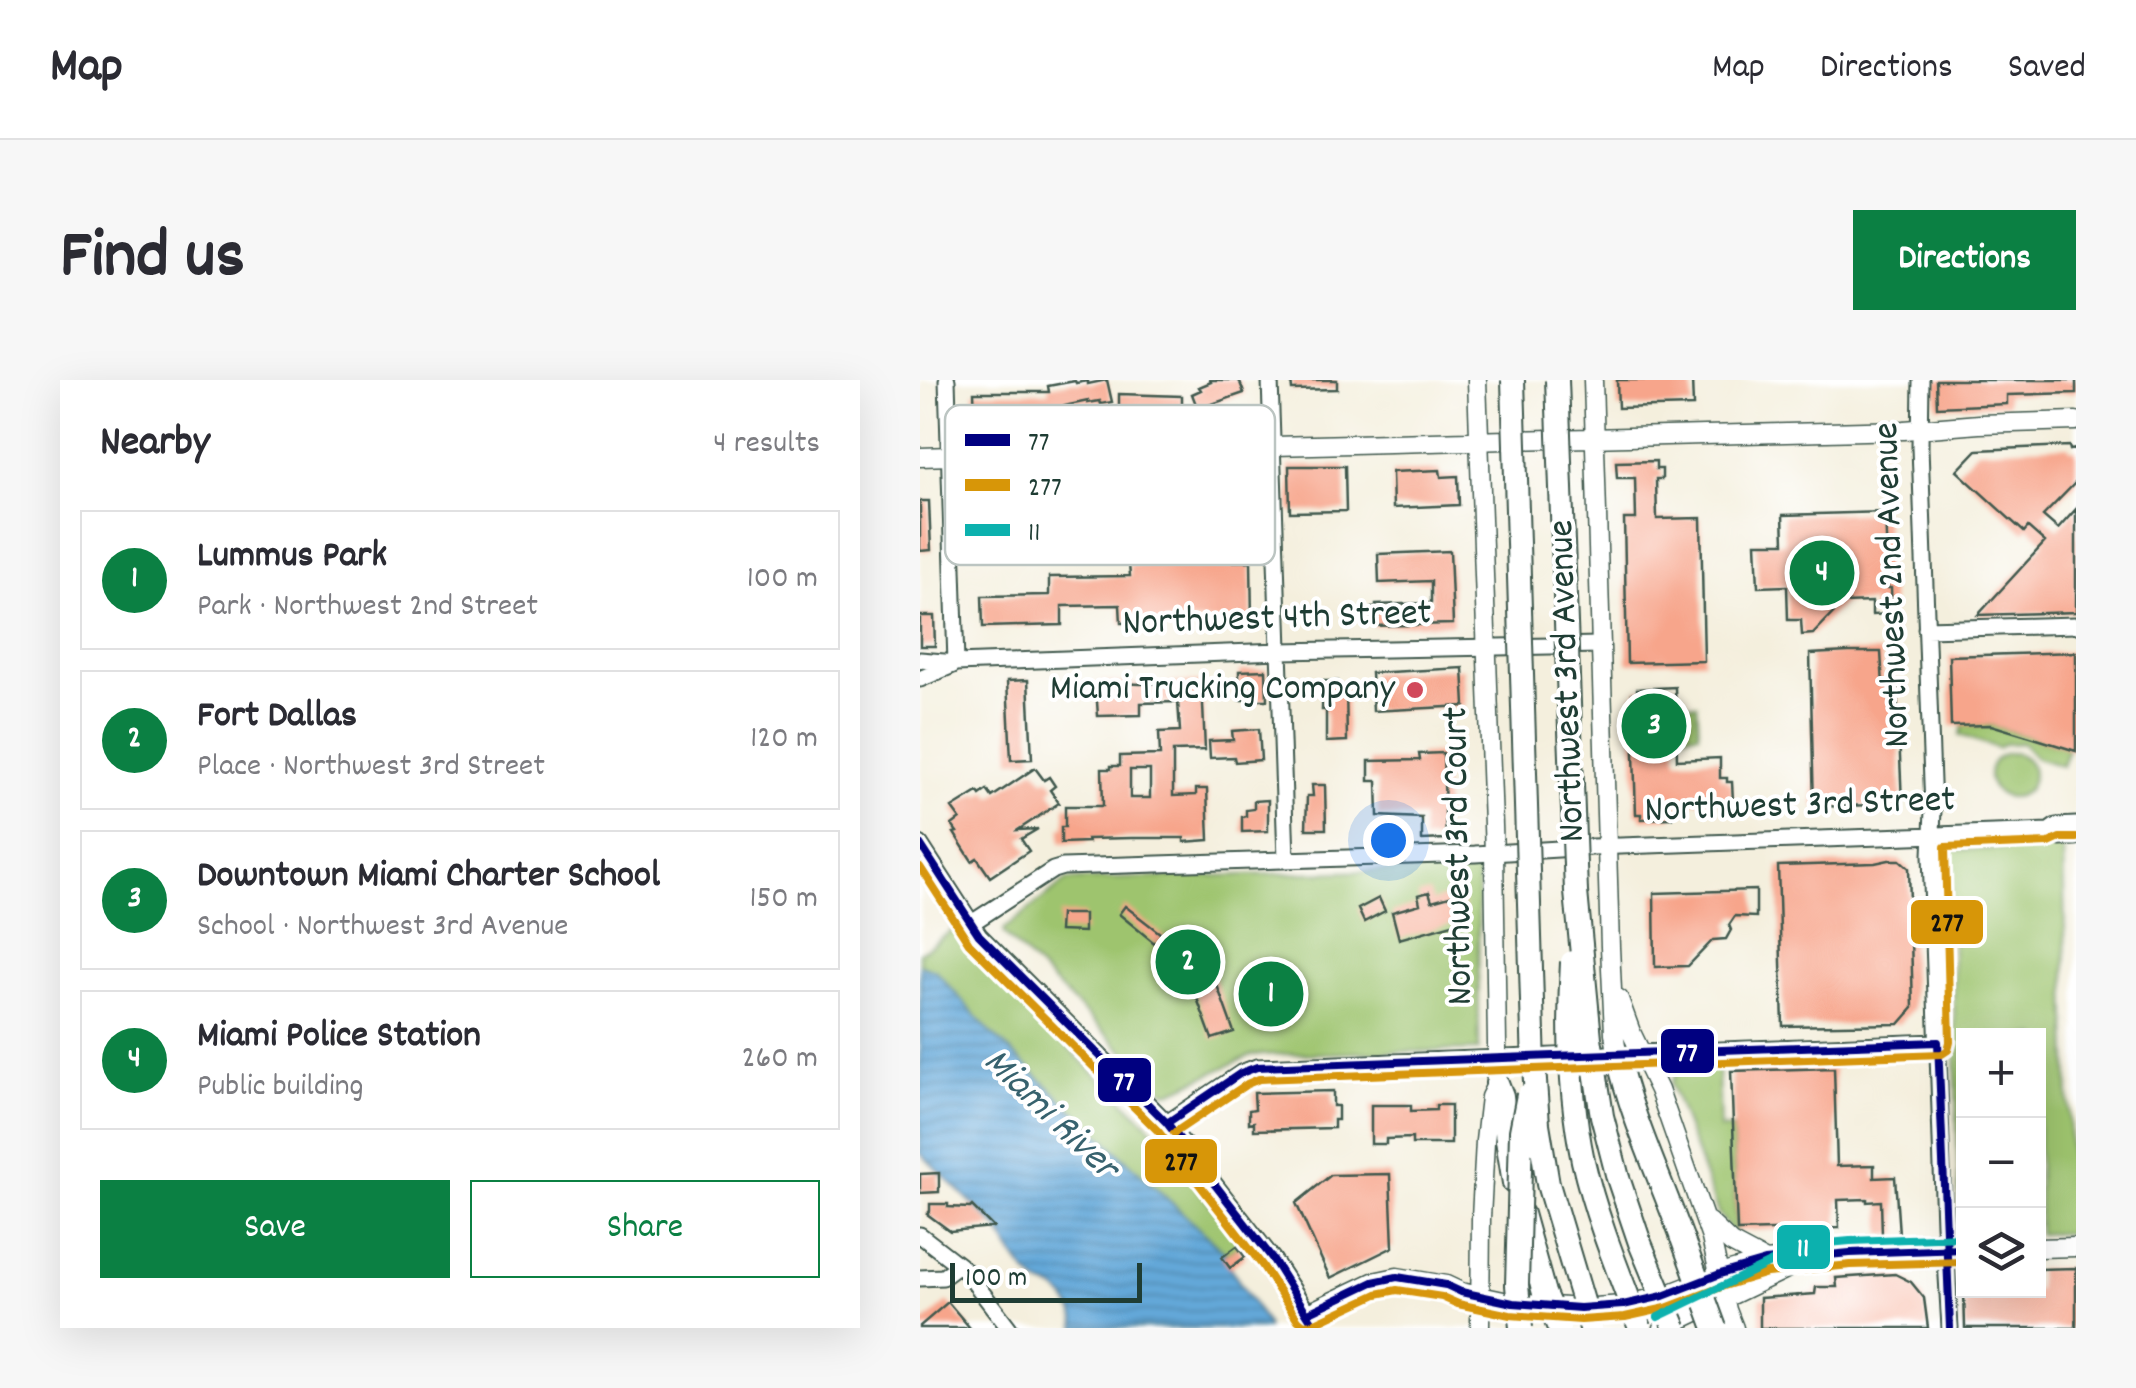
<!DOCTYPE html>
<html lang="en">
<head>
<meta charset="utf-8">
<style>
	body { margin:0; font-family:Dekko,sans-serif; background:#f7f7f7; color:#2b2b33 }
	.controls { position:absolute; right:30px; bottom:30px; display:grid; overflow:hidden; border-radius:0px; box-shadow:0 10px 40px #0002 }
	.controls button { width:90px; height:90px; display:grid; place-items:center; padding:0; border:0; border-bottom:2px solid #e1e1e2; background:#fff; color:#2b2b33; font:50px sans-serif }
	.scale { position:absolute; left:30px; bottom:25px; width:192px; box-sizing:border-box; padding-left:10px; border:5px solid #1f3d34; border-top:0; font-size:28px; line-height:35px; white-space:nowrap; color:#1f3d34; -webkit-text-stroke:8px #fff; paint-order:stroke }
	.you { position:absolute; left:468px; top:460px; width:35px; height:35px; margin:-25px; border:8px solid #fff; border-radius:50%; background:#1a73e8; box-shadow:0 0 0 15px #1a73e833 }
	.badge { display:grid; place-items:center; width:65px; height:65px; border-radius:50%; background:#0b8043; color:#fff; font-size:32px; font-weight:700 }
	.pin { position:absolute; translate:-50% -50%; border:5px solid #fff; box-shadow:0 2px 10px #0006 }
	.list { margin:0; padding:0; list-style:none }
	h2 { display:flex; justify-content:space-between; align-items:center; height:130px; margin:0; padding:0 40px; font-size:42px }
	h2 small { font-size:32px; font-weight:400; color:#7c7c81 }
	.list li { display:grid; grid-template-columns:65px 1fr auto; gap:30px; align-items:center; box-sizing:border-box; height:140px; margin:0 20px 20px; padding:0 20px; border:2px solid #e1e1e2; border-radius:0px }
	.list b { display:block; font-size:38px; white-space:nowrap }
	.list p { margin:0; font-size:32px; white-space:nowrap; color:#7c7c81 }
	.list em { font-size:32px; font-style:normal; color:#7c7c81 }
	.actions { display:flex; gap:20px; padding:30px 40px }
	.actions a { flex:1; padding:22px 0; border:2px solid #0b8043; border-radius:0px; text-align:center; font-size:35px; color:#0b8043 }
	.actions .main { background:#0b8043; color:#fff }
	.icon { flex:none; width:55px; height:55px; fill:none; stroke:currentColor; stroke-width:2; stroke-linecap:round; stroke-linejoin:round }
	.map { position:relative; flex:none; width:1156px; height:948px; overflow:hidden; border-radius:0px }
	header { display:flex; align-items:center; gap:60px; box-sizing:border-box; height:140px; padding:0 50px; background:#fff; border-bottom:2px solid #e1e1e2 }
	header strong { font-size:48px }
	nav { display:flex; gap:55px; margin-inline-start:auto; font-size:35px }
	.intro { display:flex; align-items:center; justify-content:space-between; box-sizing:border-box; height:240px; padding:0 60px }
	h1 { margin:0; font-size:70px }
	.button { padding:25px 45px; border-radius:0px; background:#0b8043; color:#fff; font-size:35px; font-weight:700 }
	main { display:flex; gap:60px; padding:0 60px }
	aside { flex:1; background:#fff; border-radius:0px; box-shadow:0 10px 40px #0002 }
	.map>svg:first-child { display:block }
	.green { fill:#9ec46e; stroke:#5e8051; stroke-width:2.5 }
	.water { fill:url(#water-rules); stroke:#427286; stroke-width:2.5 }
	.building { fill:#f7a58b; fill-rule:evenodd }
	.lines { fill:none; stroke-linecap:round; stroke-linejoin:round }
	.minor-casing { stroke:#3f584d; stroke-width:19 }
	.major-casing { stroke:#3f584d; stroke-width:21 }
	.highway-casing { stroke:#3f584d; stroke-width:26 }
	.minor { stroke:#fff; stroke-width:15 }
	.major { stroke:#fff; stroke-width:18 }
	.highway { stroke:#fff; stroke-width:22 }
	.highway-bridge-casing { stroke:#3f584d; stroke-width:26; stroke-linecap:butt }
	.highway-bridge { stroke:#fff; stroke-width:22 }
	.bus-1-casing { stroke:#fff; stroke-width:15 }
	.bus-2-casing { stroke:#fff; stroke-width:15 }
	.bus-3-casing { stroke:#fff; stroke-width:15 }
	.bus-1 { stroke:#000080; stroke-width:8 }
	.bus-2 { stroke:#d79608; stroke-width:8 }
	.bus-3 { stroke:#0cb1ae; stroke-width:8 }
	.poi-dot { fill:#d1495b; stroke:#fff; stroke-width:4 }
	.labels { text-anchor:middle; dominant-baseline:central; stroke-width:8; stroke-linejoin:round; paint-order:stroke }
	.street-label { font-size:38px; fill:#1f3d34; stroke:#fff }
	.poi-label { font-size:38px; fill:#1f3d34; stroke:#fff; text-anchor:end }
	.water-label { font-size:40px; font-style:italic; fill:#37626e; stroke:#fff }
	.key { fill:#fff; stroke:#bcc5c2; stroke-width:2.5 }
	.key-label { font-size:28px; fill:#1f3d34 }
	.line-badge { stroke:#fff; stroke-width:4 }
	.badge-label { font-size:28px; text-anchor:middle; font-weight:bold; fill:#fff }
	.pale-badge-label { font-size:28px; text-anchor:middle; font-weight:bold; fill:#111 }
</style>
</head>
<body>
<header>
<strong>Map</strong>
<nav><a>Map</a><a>Directions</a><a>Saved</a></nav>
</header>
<div class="intro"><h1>Find us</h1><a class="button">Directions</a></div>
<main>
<aside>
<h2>Nearby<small>4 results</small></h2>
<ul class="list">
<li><span class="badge">1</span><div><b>Lummus Park</b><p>Park · Northwest 2nd Street</p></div><em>100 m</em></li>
<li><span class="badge">2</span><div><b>Fort Dallas</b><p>Place · Northwest 3rd Street</p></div><em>120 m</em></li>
<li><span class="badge">3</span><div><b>Downtown Miami Charter School</b><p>School · Northwest 3rd Avenue</p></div><em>150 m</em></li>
<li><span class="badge">4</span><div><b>Miami Police Station</b><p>Public building</p></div><em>260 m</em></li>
</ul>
<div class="actions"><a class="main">Save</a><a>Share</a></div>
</aside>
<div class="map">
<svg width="1156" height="948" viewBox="0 0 1156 948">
	<defs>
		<pattern id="water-rules" width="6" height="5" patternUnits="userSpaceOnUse" patternTransform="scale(2.5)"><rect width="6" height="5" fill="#64a8d9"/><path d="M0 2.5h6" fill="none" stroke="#528ab1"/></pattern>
	</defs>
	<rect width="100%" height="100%" fill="#fff"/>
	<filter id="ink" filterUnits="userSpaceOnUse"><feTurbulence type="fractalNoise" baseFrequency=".01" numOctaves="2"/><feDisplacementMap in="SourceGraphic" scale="20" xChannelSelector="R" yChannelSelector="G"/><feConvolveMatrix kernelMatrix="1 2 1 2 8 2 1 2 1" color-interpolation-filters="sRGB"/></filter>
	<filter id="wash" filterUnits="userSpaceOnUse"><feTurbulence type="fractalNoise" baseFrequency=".0048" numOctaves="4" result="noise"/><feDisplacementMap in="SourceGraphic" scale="40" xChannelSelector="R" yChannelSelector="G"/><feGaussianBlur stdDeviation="2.25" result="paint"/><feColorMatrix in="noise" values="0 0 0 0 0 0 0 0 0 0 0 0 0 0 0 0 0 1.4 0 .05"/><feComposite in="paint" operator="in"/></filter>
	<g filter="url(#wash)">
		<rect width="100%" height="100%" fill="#f4efdd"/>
		<!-- green -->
		<path class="green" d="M777,324L779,353L762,354L761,325Z
			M1071,345L1148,368L1142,386L1116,378L1102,363L1084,364L1078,368L1040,355L1043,346Z
			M1069 395a22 22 0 1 1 44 0a22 22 0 1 1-44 0Z
			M1143,467L1152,853L1119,854L1118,656H1044V856H1040L1030,470Z
			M558,488L559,670L332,675L252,711L245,712L84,554V549L147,500Z
			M36,548L56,579L231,747L321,864L306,874L69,651L15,590L0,585V573Z
			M798,685L800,749L813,748L816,851H811L798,833L751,704C757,682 779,686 798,685Z"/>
		<!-- water -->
		<path class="water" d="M0,585L15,590L69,651L306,874L303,877L346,943L347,948H156C157,933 147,916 133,908C128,906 122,906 118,903C103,893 89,867 79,852L80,850L0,773Z"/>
		<g id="blocks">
			<!-- building -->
			<path class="building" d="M187,0L192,22L181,24L180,21L168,23V21L149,25L119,33L120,39L103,40L102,34L55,35L54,12H129L128,6L155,1L156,3L168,1V4Z
				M290,0H319L324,13L289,25L291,31L280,35L272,14L281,10L279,7L291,2Z
				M371,0H417V9L372,10Z
				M697,0H772L773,26L698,28Z
				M1016,0H1156V13L1087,15V24L1017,27Z
				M199,14L262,16V41H242V37H199Z
				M1149,66L1150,70L1156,69V102L1123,136L1138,149L1156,129V232L1058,235L1125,162L1108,147L1104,152L1037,91L1057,70Z
				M736,81V89H742V99H736L737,139L781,138L784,281L707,283L704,139H716L715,98H697L696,82Z
				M369,86H425L426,131L370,132Z
				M520,90L521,97L538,96L539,125L473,128L472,92Z
				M0,121H9L11,170L0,171Z
				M965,132L968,208H971L972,234L952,235V222L923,223L893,254L882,255L881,240H868L867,206L838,207L836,163H864L863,135Z
				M530,171L533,244L452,246V228H456V225L511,223V201L459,203L458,174Z
				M331,181L332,240L201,243L200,225L142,226V245L63,247L62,216L129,215V197L210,196L209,184Z
				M0,236H14L15,266H0Z
				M929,272H961L963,306H977L982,424L894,427L890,274Z
				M1156,272V371L1071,345L1031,346L1029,276Z
				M543,288L545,326L453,331L451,293Z
				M346,290L347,320H319V291Z
				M108,300L112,379L91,380L87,301Z
				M403,301H418V306H426L427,361L406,362V330H402Z
				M179,302L220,304L282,302L285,370L253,371V416L276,415V409H287L289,460L264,462V458H212L167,459L168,462L141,463V447H145V426H183L182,389H191V386H200V376L240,375L239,352L260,351L258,322L221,323V335L178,336L176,307H179ZM210,390H230V418H210Z
				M755,307L757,380L800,378V398H807V402H812L813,421L757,422L758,432H752V438L721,439V434H716L712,314H717V309Z
				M339,349L341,380L315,382L314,377L290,378L289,361L313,360L312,351Z
				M523,373L526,459L502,460V438L458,436L457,401H449V381L500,380L499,374Z
				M115,388L124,400L129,397L135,406L130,410L139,423L98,450L118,449L101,459L109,471L70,497L57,478L52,481L34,453L37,452L32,445L40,439L32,428L58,412L60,415L67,410L72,417Z
				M392,405H405L406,449H386L387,416H393Z
				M348,420V451L322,452V437L326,436V430L334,429V421Z
				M969,480H980L989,488L993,628L979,644L863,646L858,486L955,483Z
				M836,510V537L815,536L809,545L811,550L806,559L793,560L768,586L735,587L734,513Z
				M509,512L512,521L540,513L547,540L479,559L472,532L500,524L498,515Z
				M459,518L465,531L444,542L438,529Z
				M205,526L245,557L238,566L199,534Z
				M140,534H164V552L139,551Z
				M293,594L314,652L292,659L271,602Z
				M914,688L917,786L954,785V798L975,797L979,854L962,855L961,821L947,822V819L918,820L919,848L817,851L811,691Z
				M413,711V726H418V740H414V748L334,750V742L329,743V730L335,729L334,713Z
				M451,725H491V731L516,730V725H531V764H492V758L466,759V764H451Z
				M19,793V812L0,813V794Z
				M470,794L473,867L410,898L376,823L411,795Z
				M10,824H28V827L50,828L52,826L73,847L30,851L7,834L10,831Z
				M317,866L325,877L310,888L302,877Z
				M1156,888V948H1045L1044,910H1118V889Z
				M975,894L991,902L1004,918L1008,948H840V918L895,914L896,907H917L916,898Z
				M28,922L50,948H0V946Z"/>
		</g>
	</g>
	<g filter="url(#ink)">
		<use href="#blocks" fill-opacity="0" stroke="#3f584d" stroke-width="2.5"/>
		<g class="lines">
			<!-- minor casing -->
			<g class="minor-casing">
				<path id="minor" d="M27,0L36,283
					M350,0L366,479
					M1001,0L1000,67L1013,430L1011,475L1024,845L1030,948
					M1006,249L1156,245
					M0,280L36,283L360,271L680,265
					M0,299L33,285
					M1129,451L1140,458L1156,457
					M0,464L59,555L247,743L352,878L388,933
					M50,544L133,490L143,487L555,474L672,467L1129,451L1136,446L1156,445
					M247,743L321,693L337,687L1018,662
					M0,855L44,889L89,948
					M0,898L23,897L39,885"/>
			</g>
			<!-- major casing -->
			<g class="major-casing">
				<path id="major" d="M557,0L574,473L577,663V703L570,717L565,761L561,838L560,948
					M673,0L690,567L694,653L697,673
					M0,77L354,66L984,50L1059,44L1156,41
					M699,619L711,652L739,710L791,858L807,930L814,948
					M789,842L811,863L845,881
					M1118,868L1156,867
					M396,948L388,933L453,902L477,897L526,905L541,912L593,923L660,928L703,925L743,916L800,894L845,881L930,873L1044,869
					M743,948L881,882"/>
			</g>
			<!-- highway casing -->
			<g class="highway-casing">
				<path id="highway" d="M697,673C711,737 740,797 762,858
					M577,703L582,716L587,760L594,803
					M602,834L624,913"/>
			</g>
			<!-- minor -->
			<use href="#minor" class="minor"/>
			<!-- major -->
			<use href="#major" class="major"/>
			<!-- highway -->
			<use href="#highway" class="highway"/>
			<!-- highway-bridge casing -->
			<g class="highway-bridge-casing">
				<path id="highway-bridge" d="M593,0L614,687L618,744L628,804L671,948
					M637,0L656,512L670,658L682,736L698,798L720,863L755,948
					M652,582C648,649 649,715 663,781C676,838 699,893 720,948
					M762,858L795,948
					M624,913L639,948
					M601,948L597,905L601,751L608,715"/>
			</g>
			<!-- highway-bridge -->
			<use href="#highway-bridge" class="highway-bridge"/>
			<!-- bus-1 casing -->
			<g class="bus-1-casing">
				<path id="bus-1" d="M0,464L59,555L247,743L352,878L396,948
					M247,743L321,693L337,687L1018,662L1030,948
					M388,933L453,902L477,897L526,905L541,912L593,923L660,928L703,925L743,916L800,894L845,881L930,873L1044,869"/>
			</g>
			<!-- bus-2 casing -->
			<g class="bus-2-casing">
				<path id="bus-2" d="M0,487L49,563L238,751L342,885L378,940L384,945L393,944L457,914L477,910L522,917L538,924L590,935L661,940L705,937L746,928L804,906L847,893L931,885L1044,882
					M254,753L327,704L339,699L1022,674L1028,670L1030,662L1025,467L1129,463L1140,458H1156"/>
			</g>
			<!-- bus-3 casing -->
			<g class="bus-3-casing">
				<path id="bus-3" d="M738,937L887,865L930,861L1044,857"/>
			</g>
			<!-- bus-1 -->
			<use href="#bus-1" class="bus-1"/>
			<!-- bus-2 -->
			<use href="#bus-2" class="bus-2"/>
			<!-- bus-3 -->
			<use href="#bus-3" class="bus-3"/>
		</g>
	</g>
	<!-- markers -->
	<circle class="poi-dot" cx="495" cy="310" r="10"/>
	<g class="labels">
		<!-- street labels -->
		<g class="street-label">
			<text transform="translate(974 205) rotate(-92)">Northwest 2nd Avenue</text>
			<text transform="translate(357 240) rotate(-2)">Northwest 4th Street</text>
			<text transform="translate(649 301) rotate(-92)">Northwest 3rd Avenue</text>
			<text transform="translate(880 427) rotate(-2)">Northwest 3rd Street</text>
			<text transform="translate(540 476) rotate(-91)">Northwest 3rd Court</text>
		</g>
		<!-- poi labels -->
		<g class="poi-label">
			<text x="475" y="310">Miami Trucking Company</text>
		</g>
		<!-- water labels -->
		<g class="water-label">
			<text transform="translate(129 736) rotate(44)">Miami River</text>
		</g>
	</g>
	<!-- legend -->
	<rect x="25" y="25" width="330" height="160" rx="15" class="key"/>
	<rect x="45" y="54" width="45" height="12" fill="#000080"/>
	<rect x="45" y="99" width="45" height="12" fill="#d79608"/>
	<rect x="45" y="144" width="45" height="12" fill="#0cb1ae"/>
	<g class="key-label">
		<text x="108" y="70">77</text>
		<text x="108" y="115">277</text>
		<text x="108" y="160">11</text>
	</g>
	<g class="line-badge">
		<rect x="989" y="518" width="76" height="48" rx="10" fill="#d79608"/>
		<rect x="739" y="647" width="57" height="48" rx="10" fill="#000080"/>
		<rect x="176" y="676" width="57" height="48" rx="10" fill="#000080"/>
		<rect x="223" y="757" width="76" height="48" rx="10" fill="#d79608"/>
		<rect x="855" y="843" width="57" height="48" rx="10" fill="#0cb1ae"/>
	</g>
	<g class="badge-label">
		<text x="767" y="681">77</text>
		<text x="204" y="710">77</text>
		<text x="883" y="876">11</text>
	</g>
	<g class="pale-badge-label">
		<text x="1027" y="551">277</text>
		<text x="261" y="790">277</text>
	</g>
</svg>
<div class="controls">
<button>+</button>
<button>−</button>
<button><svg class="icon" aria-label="layers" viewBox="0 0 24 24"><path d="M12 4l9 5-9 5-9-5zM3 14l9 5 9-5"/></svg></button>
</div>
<div class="scale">100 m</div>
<div class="you"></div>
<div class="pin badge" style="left:351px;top:614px">1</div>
<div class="pin badge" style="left:268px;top:582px">2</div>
<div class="pin badge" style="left:734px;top:346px">3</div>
<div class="pin badge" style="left:902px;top:193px">4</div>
</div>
</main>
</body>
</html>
